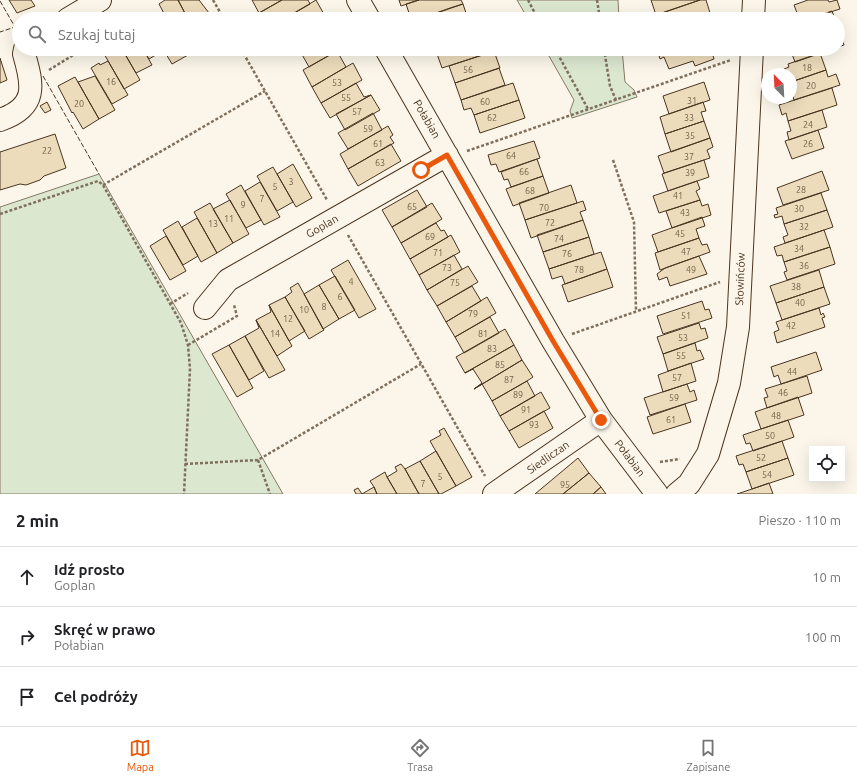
<!DOCTYPE html>
<html lang="pl">
<head>
<meta charset="utf-8">
<style>
	body { margin:0; font-family:Ubuntu,sans-serif; background:#f6f6f6; color:#202124 }
	.controls { position:absolute; right:12px; bottom:12px; display:grid; overflow:hidden; border-radius:0px; box-shadow:0 4px 16px #0002 }
	.controls button { width:36px; height:36px; display:grid; place-items:center; padding:0; border:0; border-bottom:1px solid #e0e0e0; background:#fff; color:#202124; font:20px sans-serif }
	.compass { position:absolute; left:761px; top:68px; width:36px; height:36px; border-radius:50%; background:#fff; box-shadow:0 4px 16px #0002; rotate:336deg }
	.stop { position:absolute; width:12px; height:12px; margin:-9px; border:3px solid #ea580c; border-radius:50%; background:#fff }
	.stop.end { background:#ea580c; border-color:#fff; box-shadow:0 1px 4px #0008 }
	.list { margin:0; padding:0; list-style:none }
	h2 { display:flex; justify-content:space-between; align-items:center; height:52px; margin:0; padding:0 16px; font-size:17px }
	h2 small { font-size:13px; font-weight:400; color:#757577 }
	.list li { display:grid; grid-template-columns:26px 1fr auto; gap:12px; align-items:center; box-sizing:border-box; height:60px; padding:0 16px; border-top:1px solid #e0e0e0 }
	.list b { display:block; font-size:15px; white-space:nowrap }
	.list p { margin:0; font-size:13px; white-space:nowrap; color:#757577 }
	.list em { font-size:13px; font-style:normal; color:#757577 }
	.icon { flex:none; width:22px; height:22px; fill:none; stroke:currentColor; stroke-width:2; stroke-linecap:round; stroke-linejoin:round }
	.map { position:relative; flex:none; width:857px; height:494px; overflow:hidden }
	.search { position:absolute; background:#fff; box-shadow:0 4px 16px #0002; left:12px; right:12px; top:12px; height:44px; display:flex; align-items:center; gap:10px; box-sizing:border-box; padding:0 14px; border-radius:22px; color:#757577; font-size:15px }
	.sheet { height:232px; background:#fff }
	nav { display:flex; justify-content:space-around; align-items:center; box-sizing:border-box; height:56px; border-top:1px solid #e0e0e0; background:#fff; font-size:11px; color:#757577 }
	nav a { display:grid; justify-items:center; gap:2px }
	nav .on { color:#ea580c }
	.map>svg:first-child { display:block }
	.green { fill:#dce7d0; stroke:#887966 }
	.building { fill:#ecdcbc; stroke:#4a3520 }
	.lines { fill:none; stroke-linecap:round; stroke-linejoin:round }
	.minor-casing { stroke:#4a3520; stroke-width:24 }
	.path { stroke:#7f6f5c; stroke-width:2.5; stroke-dasharray:3 2; stroke-linecap:butt }
	.minor { stroke:#fbf6e9; stroke-width:22 }
	.fence { stroke:#4a3520; stroke-width:1; stroke-dasharray:5 2; stroke-linecap:butt }
	.route { stroke:#ea580c; stroke-width:5 }
	.labels { text-anchor:middle; dominant-baseline:central; stroke-width:3; stroke-linejoin:round; paint-order:stroke }
	.number-label { font-size:9px; fill:#725f47 }
	.street-label { font-size:11px; fill:#4a3520; stroke:#fbf6e9 }
</style>
</head>
<body>
<div class="map">
<svg width="857" height="494" viewBox="0 0 857 494">
	<rect width="100%" height="100%" fill="#fbf6e9"/>
	<!-- green -->
	<path class="green" d="M517,0H618L619,19H528Z
		M545,49H622L625,82L634,90L637,97L572,118L570,111L574,100Z
		M99,174L263,459L283,494H0V207Z"/>
	<!-- building -->
	<path class="building" d="M9,0H31L35,6L17,13Z
		M165,0H178L188,19H167L159,4Z
		M178,0H199L209,13L207,14L210,19H188Z
		M252,0H282L259,13Z
		M282,0H308L310,4L284,19H263L259,13Z
		M316,0L325,16L320,19H284Z
		M399,0H419L401,6Z
		M419,0H461L463,4L419,19H411L406,4Z
		M651,0H700L656,15Z
		M700,0H706L711,16L701,19H658L656,15Z
		M808,0H828L829,2L837,0L840,9L808,19H790L789,15L797,13L794,5Z
		M463,4L468,19H419L453,7Z
		M832,11L835,19H808Z
		M163,12L167,19H148L156,14L157,16Z
		M838,29L844,45L838,47Z
		M108,49H122L140,80L124,89L103,52Z
		M122,49H143L152,65L136,73Z
		M143,49H163L164,50L149,59Z
		M163,49H185L188,55L172,64Z
		M304,49H340L309,67L300,51Z
		M444,49H484L486,54L442,68L436,51Z
		M668,49H711L714,59L695,66L693,61L669,69L664,57L660,59L658,52Z
		M794,49H833L795,62L792,54L795,53Z
		M337,51L346,67L312,87L303,70Z
		M494,51L500,68L455,83L449,66Z
		M820,53L826,70L791,82V74H786L784,69L789,67L788,64Z
		M0,58L7,80L0,83Z
		M108,61L128,95L112,104L91,68L99,63L100,65Z
		M353,63L362,80L321,103L312,87Z
		M499,68L505,85L461,100L455,83Z
		M826,70L828,77L836,74L840,85L794,100L792,93L795,92L791,82Z
		M95,76L115,110L99,119L78,82Z
		M75,77L99,119L83,129L73,112L72,113L58,86Z
		M704,82L710,100L669,114L663,96Z
		M356,83L364,97L371,95L330,118L321,103Z
		M513,83L519,100L474,115L471,108L464,110L461,100Z
		M832,88L837,105L788,121L786,113L782,115L779,105Z
		M371,95L380,110L345,130L336,114Z
		M519,100L525,118L480,133L474,115Z
		M47,102L51,110L45,113L40,106Z
		M703,102L706,111L701,112L704,121L665,134L660,117Z
		M822,110L827,127L789,140L787,132L791,131L788,121Z
		M373,113L382,130L348,149L338,133Z
		M704,121L710,138L671,152L665,134Z
		M388,126L393,135L390,137L394,143L348,169L340,154Z
		M818,130L824,148L792,159L785,141Z
		M55,134L66,168L44,176L40,180L26,185L20,184L0,190V152Z
		M710,138L713,147L707,150L710,158L664,173L658,156Z
		M534,141L540,158L499,172L496,164L491,165L488,155Z
		M391,144L401,161L358,186L348,169Z
		M537,159L543,176L511,187L508,179L504,180L501,172Z
		M704,160L709,177L668,191L662,174Z
		M293,164L312,198L296,207L277,174Z
		M273,167L293,202L277,211L257,176Z
		M822,171L829,190L783,205L777,188Z
		M543,176L549,193L513,206L506,189Z
		M697,181L700,189L696,191L700,200L659,213L653,196Z
		M260,182L280,217L264,225L245,191Z
		M241,185L261,220L246,228L226,194Z
		M571,185L577,203L525,220L519,203Z
		M417,190L427,207L392,227L382,210Z
		M821,193L827,210L784,224L782,216L775,218L774,215L778,214L776,208Z
		M230,200L249,234L233,243L213,209Z
		M700,200L702,206L708,204L711,215L672,228L666,211Z
		M583,201L586,210L580,212L583,220L531,238L525,220Z
		M210,203L233,243L217,253L194,212Z
		M432,203L442,219L401,243L392,227Z
		M827,210L833,227L785,243L783,237L788,235L784,224Z
		M702,217L705,226L696,229L699,238L658,252L652,235Z
		M197,218L217,253L201,262L182,227Z
		M583,220L589,237L543,252L537,235Z
		M178,221L198,256L183,265L163,230Z
		M436,223L441,231L444,230L448,237L410,259L401,243Z
		M824,230L830,247L784,262L782,255L777,256L774,247Z
		M451,235L460,252L419,275L410,259Z
		M166,236L186,271L170,280L150,246Z
		M589,237L594,254L549,269L543,252Z
		M699,238L702,245L707,244L710,252L660,270L655,253Z
		M830,247L835,264L787,280L784,272L787,271L784,262Z
		M601,252L607,269L565,284L562,276L552,279L549,269Z
		M454,255L462,269L427,290L419,275Z
		M699,256L707,274L670,286L667,277L659,280L657,274L665,268Z
		M348,260L376,309L359,318L331,270Z
		M468,266L478,282L437,306L427,290Z
		M607,269L613,287L568,302L562,285Z
		M819,270L824,287L776,303L770,286Z
		M335,276L355,310L339,319L319,285Z
		M298,283L324,330L309,339L285,297L292,292L290,288Z
		M319,285L339,319L323,329L304,294Z
		M472,286L481,301L446,322L437,306Z
		M824,287L830,304L782,320L776,303Z
		M285,297L305,331L289,341L269,305Z
		M487,297L496,313L455,337L446,322Z
		M702,301L705,310L709,309L712,318L663,334L657,316Z
		M269,305L292,346L277,356L256,320L271,312Z
		M819,308L821,315L823,313L825,317L822,318L825,327L777,343L774,332L779,330L776,322Z
		M490,317L499,333L464,353L455,337Z
		M256,320L285,370L269,378L245,336L259,328Z
		M699,323L701,329L705,328L708,338L663,354L657,337Z
		M505,329L514,345L465,373L456,357Z
		M245,336L264,371L249,380L229,345Z
		M695,343L697,351L700,350L704,359L668,371L663,354Z
		M229,345L253,388L237,397L212,354Z
		M514,345L522,360L474,389L482,383L473,369L465,373Z
		M816,352L822,370L781,384L778,375L774,377L771,367Z
		M522,360L533,377L527,381L492,401L482,384L474,389Z
		M691,363L696,381L663,392L658,375Z
		M807,376L812,393L767,408L764,398L768,397L765,389Z
		M527,381L535,396L500,416L492,401Z
		M687,384L690,392L694,390L697,400L650,415L644,398Z
		M541,392L550,408L509,431L500,416Z
		M798,397L804,415L761,429L755,412Z
		M685,404L691,422L653,434L647,417Z
		M544,411L553,428L519,448L509,431Z
		M788,420L794,437L753,451L750,443L746,444L743,435Z
		M444,428L472,477L456,486L430,441L441,435L439,431Z
		M782,441L788,458L746,472L743,464L739,465L736,456Z
		M436,451L456,486L441,494H439L420,461Z
		M578,458L589,473L563,494H535Z
		M788,458L794,475L752,489L746,472Z
		M420,461L439,494H419L405,469Z
		M401,464L405,469L419,494H397L387,477L397,471L395,467Z
		M385,472L387,477L397,494H377L374,487L370,481Z
		M589,473L601,487L593,494H563Z
		M769,483L773,494H737L752,489Z
		M374,487L377,494H356L354,490L358,488L362,494Z
		M601,487L606,494H593Z"/>
	<g class="lines">
		<!-- minor casing -->
		<g class="minor-casing">
			<path id="minor" d="M358,0L369,19
				M68,19L100,0
				M753,19L754,0
				M386,49L553,341L601,420L657,494
				M0,120C38,107 33,85 24,54L25,49
				M205,308L228,280L447,155
				M494,494L601,420
				M677,494L689,484L708,454L729,383L738,327L752,49"/>
		</g>
		<!-- path -->
		<path class="path" d="M213,0L224,19
			M528,0L538,19
			M597,0L600,19
			M241,49L327,200
			M555,49L588,109
			M604,49L610,86L616,100
			M49,70L83,49
			M467,151L731,60
			M613,160L634,222L636,311
			M103,185L265,91
			M0,214L98,181L103,185L181,323L188,345L190,369L184,494
			M348,235L485,476
			M170,304L188,293
			M572,334L720,282
			M188,345L237,316L234,305
			M258,460L270,494
			M660,462L680,459
			M185,464L258,460L421,364"/>
		<!-- minor -->
		<use href="#minor" class="minor"/>
		<!-- fence -->
		<path class="fence" d="M0,1L15,27L0,32
			M43,76L99,174"/>
	</g>
	<g class="lines">
		<!-- route -->
		<path class="route" d="M421,170L447,155L553,341L601,420"/>
	</g>
	<g class="labels">
		<!-- number labels -->
		<g class="number-label">
			<text x="807" y="68">18</text>
			<text x="468" y="70">56</text>
			<text x="111" y="82">16</text>
			<text x="337" y="83">53</text>
			<text x="811" y="86">20</text>
			<text x="346" y="98">55</text>
			<text x="692" y="101">31</text>
			<text x="485" y="102">60</text>
			<text x="79" y="104">20</text>
			<text x="357" y="112">57</text>
			<text x="492" y="118">62</text>
			<text x="689" y="118">33</text>
			<text x="808" y="125">24</text>
			<text x="368" y="129">59</text>
			<text x="690" y="136">35</text>
			<text x="378" y="144">61</text>
			<text x="808" y="144">26</text>
			<text x="47" y="151">22</text>
			<text x="511" y="156">64</text>
			<text x="689" y="157">37</text>
			<text x="380" y="163">63</text>
			<text x="524" y="172">66</text>
			<text x="690" y="173">39</text>
			<text x="291" y="182">3</text>
			<text x="275" y="187">5</text>
			<text x="801" y="190">28</text>
			<text x="530" y="191">68</text>
			<text x="678" y="196">41</text>
			<text x="262" y="199">7</text>
			<text x="243" y="205">9</text>
			<text x="412" y="207">65</text>
			<text x="544" y="208">70</text>
			<text x="799" y="209">30</text>
			<text x="685" y="213">43</text>
			<text x="229" y="219">11</text>
			<text x="550" y="223">72</text>
			<text x="213" y="224">13</text>
			<text x="804" y="227">32</text>
			<text x="680" y="234">45</text>
			<text x="430" y="237">69</text>
			<text x="559" y="239">74</text>
			<text x="799" y="249">34</text>
			<text x="686" y="252">47</text>
			<text x="438" y="253">71</text>
			<text x="567" y="254">76</text>
			<text x="804" y="266">36</text>
			<text x="447" y="268">73</text>
			<text x="579" y="270">78</text>
			<text x="691" y="270">49</text>
			<text x="351" y="282">4</text>
			<text x="455" y="283">75</text>
			<text x="796" y="287">38</text>
			<text x="340" y="297">6</text>
			<text x="800" y="303">40</text>
			<text x="324" y="307">8</text>
			<text x="304" y="310">10</text>
			<text x="473" y="314">79</text>
			<text x="686" y="316">51</text>
			<text x="288" y="319">12</text>
			<text x="791" y="326">42</text>
			<text x="275" y="334">14</text>
			<text x="483" y="334">81</text>
			<text x="683" y="338">53</text>
			<text x="492" y="349">83</text>
			<text x="681" y="356">55</text>
			<text x="500" y="365">85</text>
			<text x="792" y="372">44</text>
			<text x="677" y="378">57</text>
			<text x="509" y="380">87</text>
			<text x="783" y="393">46</text>
			<text x="518" y="395">89</text>
			<text x="674" y="398">59</text>
			<text x="526" y="410">91</text>
			<text x="776" y="416">48</text>
			<text x="671" y="420">61</text>
			<text x="534" y="425">93</text>
			<text x="770" y="436">50</text>
			<text x="761" y="458">52</text>
			<text x="767" y="475">54</text>
			<text x="440" y="477">5</text>
			<text x="423" y="484">7</text>
			<text x="565" y="485">95</text>
		</g>
		<!-- street labels -->
		<g class="street-label">
			<text transform="translate(427 119) rotate(60)">Połabian</text>
			<text transform="translate(322 226) rotate(-30)">Goplan</text>
			<text transform="translate(740 279) rotate(-88)">Słowińców</text>
			<text transform="translate(548 457) rotate(-35)">Siedliczan</text>
			<text transform="translate(630 458) rotate(53)">Połabian</text>
		</g>
	</g>
</svg>
<div class="controls">
<button><svg class="icon" aria-label="locate" viewBox="0 0 24 24"><circle cx="12" cy="12" r="6"/><path d="M12 2v4M12 18v4M2 12h4M18 12h4"/></svg></button>
</div>
<svg class="compass" viewBox="-18 -18 36 36"><path d="M0-13l5 13h-10z" fill="#e53935"/><path d="M0 13l5-13h-10z" fill="#757577"/></svg>
<div class="stop" style="left:421px;top:170px"></div>
<div class="stop end" style="left:601px;top:420px"></div>
<div class="search"><svg class="icon" aria-label="search" viewBox="0 0 24 24"><circle cx="10" cy="10" r="6"/><path d="M15 15l6 6"/></svg>Szukaj tutaj</div>
</div>
<section class="sheet">
<h2>2 min<small>Pieszo · 110 m</small></h2>
<ul class="list">
<li><svg class="icon" aria-label="ahead" viewBox="0 0 24 24"><path d="M12 20V5M6 11l6-6 6 6"/></svg><div><b>Idź prosto</b><p>Goplan</p></div><em>10 m</em></li>
<li><svg class="icon" aria-label="right" viewBox="0 0 24 24"><path d="M7 20v-9h11M14 6l5 5-5 5"/></svg><div><b>Skręć w prawo</b><p>Połabian</p></div><em>100 m</em></li>
<li><svg class="icon" aria-label="arrive" viewBox="0 0 24 24"><path d="M6 21V4h12l-3 4 3 4H6"/></svg><div><b>Cel podróży</b></div></li>
</ul>
</section>
<nav>
<a class="on"><svg class="icon" aria-label="map" viewBox="0 0 24 24"><path d="M3 6l6-2 6 2 6-2v14l-6 2-6-2-6 2zM9 4v14M15 6v14"/></svg>Mapa</a>
<a><svg class="icon" aria-label="directions" viewBox="0 0 24 24"><path d="M12 3l9 9-9 9-9-9zM9 14v-3h6M13 9l2 2-2 2"/></svg>Trasa</a>
<a><svg class="icon" aria-label="saved" viewBox="0 0 24 24"><path d="M7 4h10v16l-5-4-5 4z"/></svg>Zapisane</a>
</nav>
</body>
</html>
